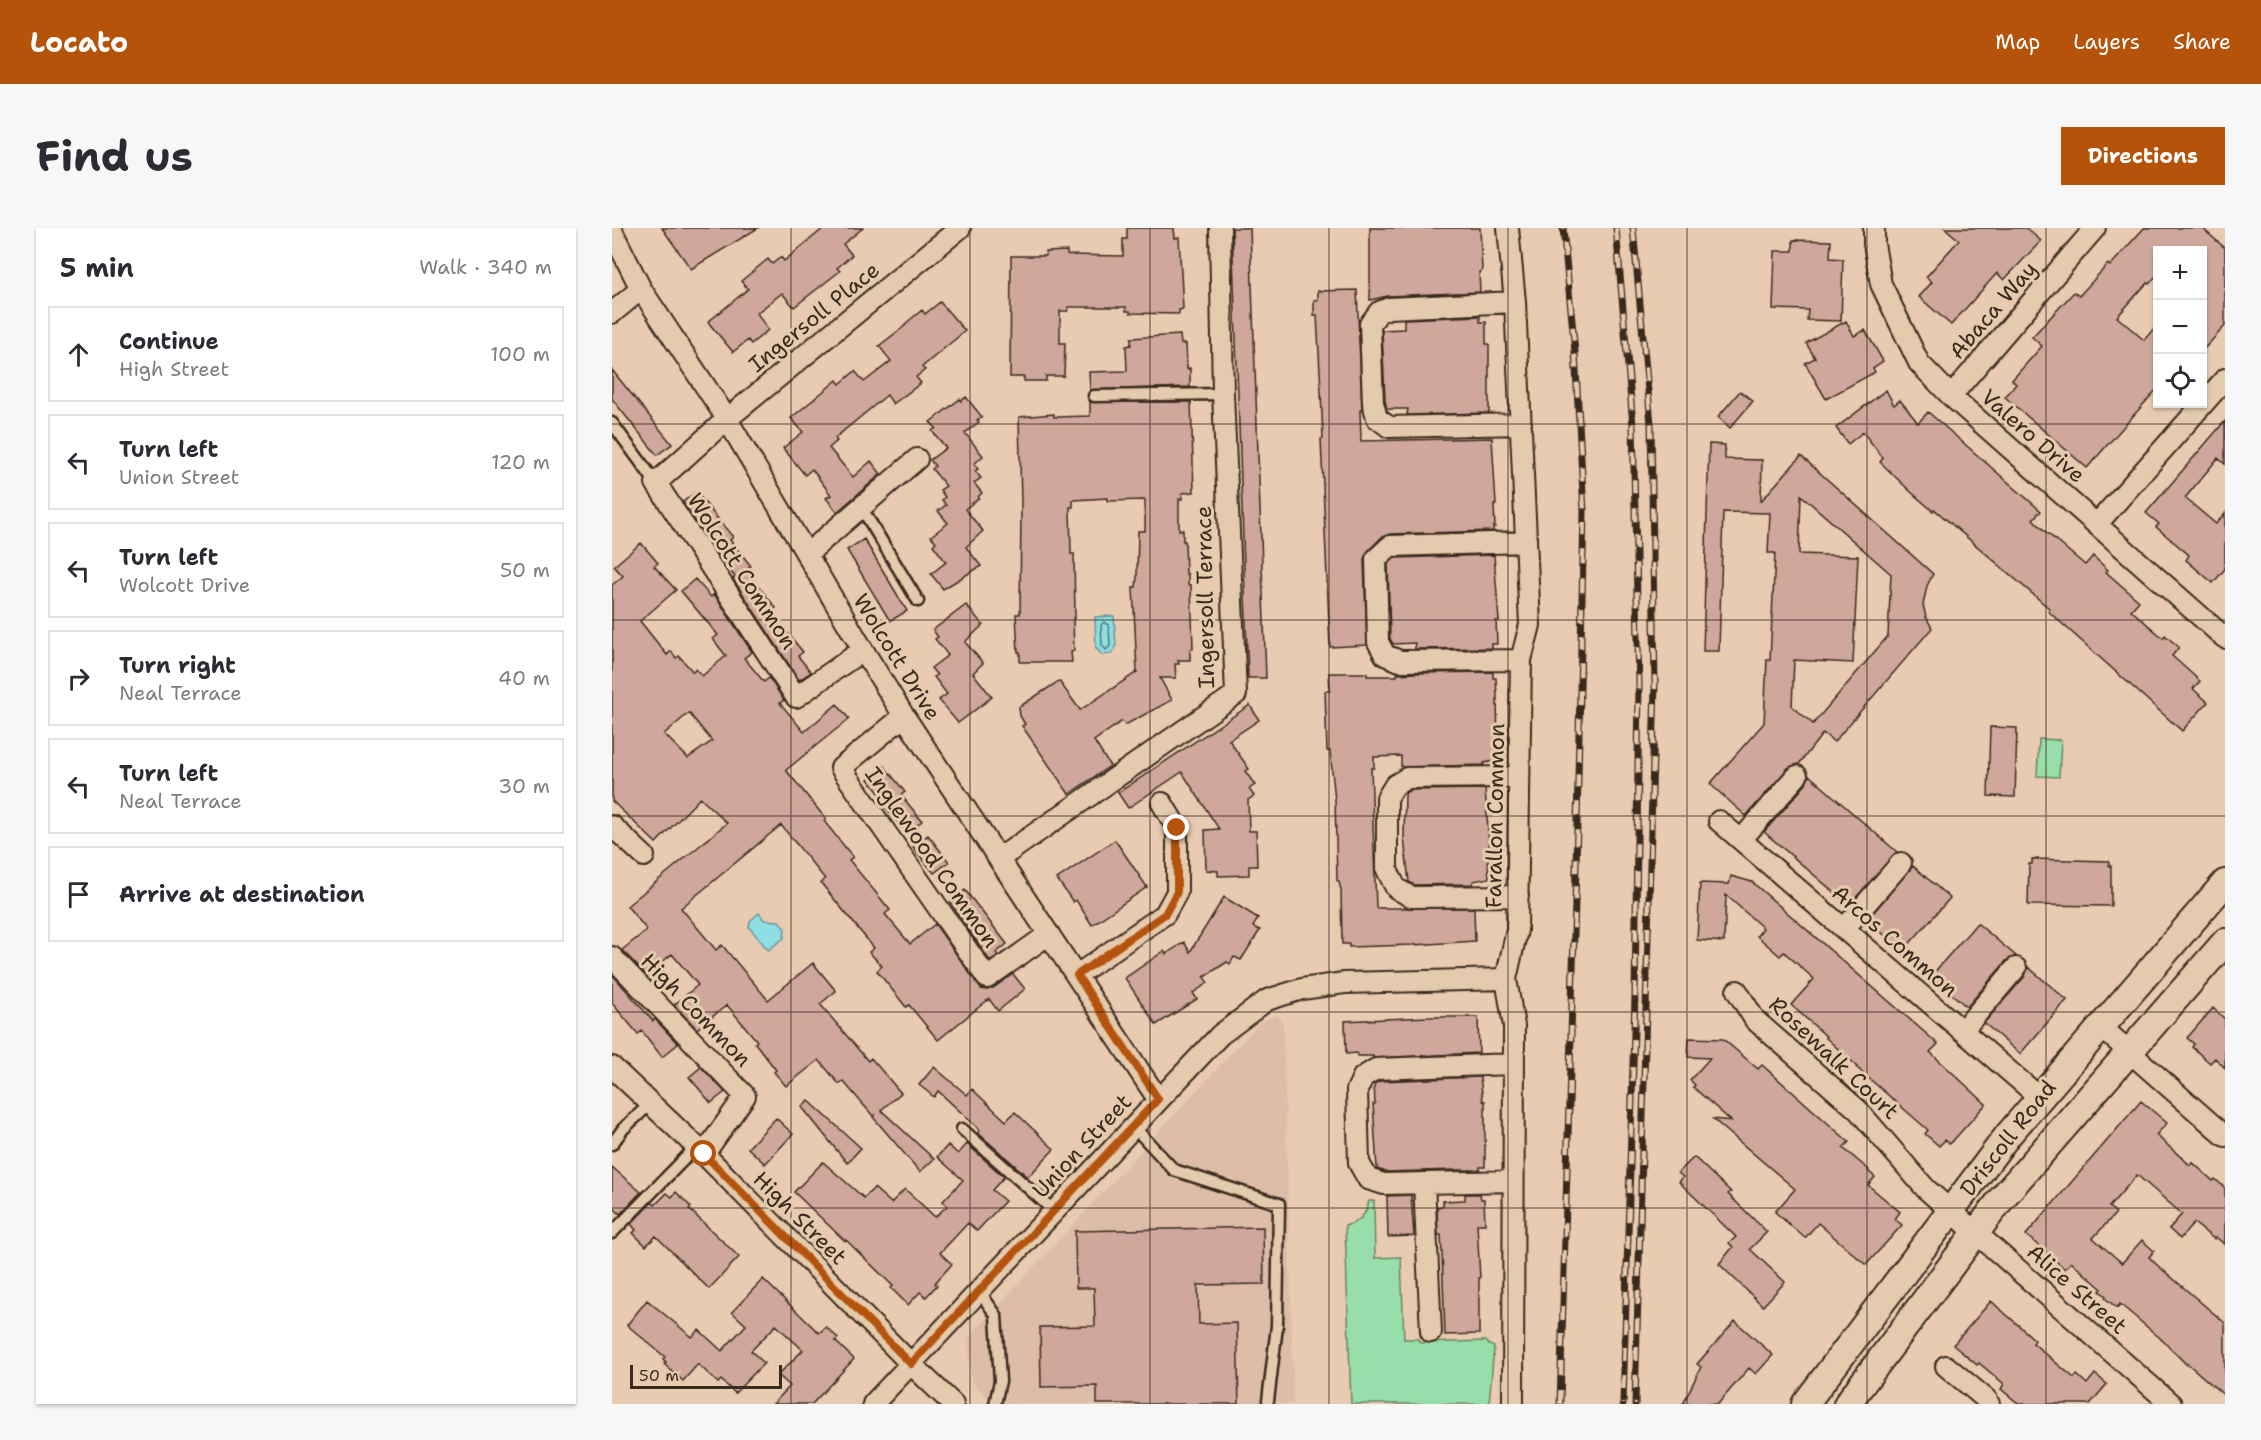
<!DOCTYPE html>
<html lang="en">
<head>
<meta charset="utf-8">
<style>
	body { margin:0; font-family:"Shantell Sans",sans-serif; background:#f7f7f7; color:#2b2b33 }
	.controls { position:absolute; right:18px; top:18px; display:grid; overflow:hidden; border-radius:0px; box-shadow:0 2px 4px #0004 }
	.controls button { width:54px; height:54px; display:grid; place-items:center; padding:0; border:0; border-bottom:2px solid #e1e1e2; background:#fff; color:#2b2b33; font:30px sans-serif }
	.scale { position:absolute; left:18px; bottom:15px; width:152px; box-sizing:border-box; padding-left:6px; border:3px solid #3b2a1e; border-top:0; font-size:16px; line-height:21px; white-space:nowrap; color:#3b2a1e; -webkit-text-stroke:4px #e5cbad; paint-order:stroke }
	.stop { position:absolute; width:18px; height:18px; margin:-14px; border:4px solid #b45309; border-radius:50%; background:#fff }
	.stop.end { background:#b45309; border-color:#fff; box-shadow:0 2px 6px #0008 }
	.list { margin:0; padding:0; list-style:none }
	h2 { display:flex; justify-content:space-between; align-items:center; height:78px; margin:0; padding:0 24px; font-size:26px }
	h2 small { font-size:20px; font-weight:400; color:#7c7c81 }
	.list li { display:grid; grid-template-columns:39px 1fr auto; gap:18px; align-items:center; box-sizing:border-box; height:96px; margin:0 12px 12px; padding:0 12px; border:2px solid #e1e1e2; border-radius:0px }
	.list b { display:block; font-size:22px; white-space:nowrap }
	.list p { margin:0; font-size:20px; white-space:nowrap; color:#7c7c81 }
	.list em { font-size:20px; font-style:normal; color:#7c7c81 }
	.icon { flex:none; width:33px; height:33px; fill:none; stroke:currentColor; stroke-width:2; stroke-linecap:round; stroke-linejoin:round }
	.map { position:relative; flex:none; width:1613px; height:1176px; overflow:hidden; border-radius:0px }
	header { display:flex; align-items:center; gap:36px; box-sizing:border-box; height:84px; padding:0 30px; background:#b45309; color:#fff }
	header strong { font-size:28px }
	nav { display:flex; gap:33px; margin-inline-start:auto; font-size:21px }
	.intro { display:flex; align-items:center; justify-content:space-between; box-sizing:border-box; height:144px; padding:0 36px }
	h1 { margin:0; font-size:42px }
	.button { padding:15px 27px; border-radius:0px; background:#b45309; color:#fff; font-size:21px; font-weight:700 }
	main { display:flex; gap:36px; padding:0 36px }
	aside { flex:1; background:#fff; border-radius:0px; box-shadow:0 2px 4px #0004 }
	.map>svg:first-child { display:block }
	.built { fill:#debda8 }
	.green { fill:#98deaa; stroke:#6a8464; stroke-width:1.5 }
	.water { fill:#8ddee5; stroke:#6c9695; stroke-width:1.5 }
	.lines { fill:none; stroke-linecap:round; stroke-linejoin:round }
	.shore { stroke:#5c726e; stroke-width:1.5 }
	.building { fill:#cfa79c; stroke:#3b2a1e; stroke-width:1.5; fill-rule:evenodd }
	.service-casing { stroke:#3b2a1e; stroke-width:15 }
	.minor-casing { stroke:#3b2a1e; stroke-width:24 }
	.tertiary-casing { stroke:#3b2a1e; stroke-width:30 }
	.service { stroke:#e5cbad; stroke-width:10 }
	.minor { stroke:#e5cbad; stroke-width:20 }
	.tertiary { stroke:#e5cbad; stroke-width:26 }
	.rail-casing { stroke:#3b2a1e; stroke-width:7 }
	.rail { stroke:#e5cbad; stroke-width:4.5; stroke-dasharray:14; stroke-linecap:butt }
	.route { stroke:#b45309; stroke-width:8 }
	.grid { fill:none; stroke:#3b2a1e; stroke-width:1.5; stroke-opacity:0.55 }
	.labels { text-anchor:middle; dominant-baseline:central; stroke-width:6; stroke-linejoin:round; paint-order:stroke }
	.street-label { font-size:22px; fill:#3b2a1e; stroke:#e5cbad }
</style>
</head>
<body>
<header>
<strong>Locato</strong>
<nav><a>Map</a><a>Layers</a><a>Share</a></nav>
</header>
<div class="intro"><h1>Find us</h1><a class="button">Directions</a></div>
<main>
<aside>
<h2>5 min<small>Walk · 340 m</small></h2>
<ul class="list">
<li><svg class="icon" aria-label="ahead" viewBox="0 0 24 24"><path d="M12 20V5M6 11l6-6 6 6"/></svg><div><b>Continue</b><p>High Street</p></div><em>100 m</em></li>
<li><svg class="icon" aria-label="left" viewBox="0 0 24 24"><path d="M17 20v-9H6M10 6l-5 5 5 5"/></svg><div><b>Turn left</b><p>Union Street</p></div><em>120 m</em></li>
<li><svg class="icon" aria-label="left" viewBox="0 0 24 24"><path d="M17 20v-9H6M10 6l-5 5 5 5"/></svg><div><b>Turn left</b><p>Wolcott Drive</p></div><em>50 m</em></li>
<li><svg class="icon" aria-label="right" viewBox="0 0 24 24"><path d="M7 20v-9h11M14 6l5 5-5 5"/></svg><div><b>Turn right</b><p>Neal Terrace</p></div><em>40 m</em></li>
<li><svg class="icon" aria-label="left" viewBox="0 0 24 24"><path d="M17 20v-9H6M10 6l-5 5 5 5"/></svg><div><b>Turn left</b><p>Neal Terrace</p></div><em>30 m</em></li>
<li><svg class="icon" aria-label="arrive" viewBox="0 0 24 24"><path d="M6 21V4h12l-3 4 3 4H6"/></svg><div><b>Arrive at destination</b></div></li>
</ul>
</aside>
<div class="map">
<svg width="1613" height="1176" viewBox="0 0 1613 1176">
	<rect width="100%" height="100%" fill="#e9cbb1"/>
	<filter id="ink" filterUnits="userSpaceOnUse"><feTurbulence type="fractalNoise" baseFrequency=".0167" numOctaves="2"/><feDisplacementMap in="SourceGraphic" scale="12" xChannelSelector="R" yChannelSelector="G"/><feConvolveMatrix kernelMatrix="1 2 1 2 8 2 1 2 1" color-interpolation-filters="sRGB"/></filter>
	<g filter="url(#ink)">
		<!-- built -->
		<path class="built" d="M666,787L671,795L682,1176H382L359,1153L356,1110L648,794Z"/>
		<!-- green -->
		<path class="green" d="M1427,511L1449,512L1447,549L1425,548Z
			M757,973H762L763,1030L789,1029L792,1111H806L809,1115L874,1113L877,1117L882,1119L877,1176H739L733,998C747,994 754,988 757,973Z"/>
		<!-- water -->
		<path class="water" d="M502,388L504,419L499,426L490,427L484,420L483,389Z
			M147,685L152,692L167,693L173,701L172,710L156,722L137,699L138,693Z"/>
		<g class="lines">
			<!-- shore -->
			<path class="shore" d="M492,394L497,397L498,418L494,422L490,417L489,397Z"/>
		</g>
		<!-- building -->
		<path class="building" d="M50,0H146L79,41Z
			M212,0H251L231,16L240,27L225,40L228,43L182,79L170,65L145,85L156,102L139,116L136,112L121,124L96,94L136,61L129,53L156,31L160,36L169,29L172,33Z
			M515,0H562L563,10L567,9L571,81L567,82V86L518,85V83H514V79H456V83H448V115H453L452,148H434V153H412V149H398L399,28H434V24L455,23V27L511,28V11H515Z
			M620,0H638L654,450H636Z
			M758,0H868L870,43L867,44L868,64L776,68L758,72Z
			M1333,0H1414L1429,13L1392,52L1385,45L1339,97L1307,69L1320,54L1314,49L1347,12Z
			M1532,0H1590L1613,20V98L1590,123V22H1545V47L1537,56L1535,55L1505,89L1532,112L1545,97V161L1475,240L1393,169L1404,156L1400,152L1430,118L1420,109L1462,64L1467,68L1496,36L1498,38Z
			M1181,12L1219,13L1218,30L1231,31L1229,93L1195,92L1196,82L1161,81L1163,23H1181Z
			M745,62L750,182H748L749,213L880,210L884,277H882L883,299H881V303L778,306L770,309L756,323L752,331L755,417L718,419L709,211H711L709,163L705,87H702V72H706V63Z
			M328,74L353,103L310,139L313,142L304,149L309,155L281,176L275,167L223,210L225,213L217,220L241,249L259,233L269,246L225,284L214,270L219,267L200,241L193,247L171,220L191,204L179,190L225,152L228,156L243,143L252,154L279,133L267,118L294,97L293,96L310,82L313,86Z
			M868,88V94H874V116H877V185L795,187L796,181H775L773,173L770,102L792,101V91Z
			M1234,93L1242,108L1253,102L1271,133L1261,140L1263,144L1214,171L1193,135L1203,130L1194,115Z
			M568,107L569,116H574L575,141L578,140V159L478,162L477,144L515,143L514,118L519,117V110Z
			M0,142L60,216L45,227L0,171Z
			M1274,162L1282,177L1288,172L1306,195L1316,184L1429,283L1421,291L1434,304L1473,337L1481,328L1496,342L1494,344L1527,373L1519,382L1551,410L1553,407L1567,419L1560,428L1588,453L1581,461L1596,474L1570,503L1436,383L1438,381L1322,281L1321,283L1299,264L1268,234L1271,230L1251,204L1236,216L1224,200Z
			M1128,163L1141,173L1118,200L1106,189Z
			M354,169L370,189L365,192L367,194L353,205L371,228L362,236L366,241L363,243L369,250L362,255L370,265L366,269L367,270L353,281L371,303L354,319L369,338L331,361L319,346L334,334L321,317L324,314L319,308L336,295L326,283L334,277L330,272L333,269L328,262L334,258L320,241L323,238L318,232L334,220L320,203L324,200L318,194L348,171L349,173Z
			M478,174H579L582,264L570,265V271H567V302H571V313H573L574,346H576V357H579L581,421H578V432H566L567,436H563L564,450H548L560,472L513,497L510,493L482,513L498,538L457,566L410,498L413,496L408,488L407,479L447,453L468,482L525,444L521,359H524L525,348L526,303H533V272L496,273V270L461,272V279H458L459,326H462L463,390H461L462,423L459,424L460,434H408V424H406L404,386H408L409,275L407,189L442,186V189L478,188Z
			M1613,193V236L1606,230L1573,270L1604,296L1613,285V341L1601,355L1574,332L1577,327L1544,299L1547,296L1534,285Z
			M1097,216L1113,217V231L1150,232L1149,273L1189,228L1321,346L1315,358L1311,377L1314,389L1320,400L1222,514L1211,505L1187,536L1176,540L1134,588L1098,556L1152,495L1155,431L1158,432L1163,325H1156L1158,285L1111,284L1107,423H1091ZM1189,267L1279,346L1276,408L1201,496L1180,478L1182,432L1241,435L1246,328L1187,326Z
			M84,264L121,309L118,312L139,338L133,342L164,380L159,385L191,424L186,428L199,444L187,452L121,351L123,349L103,323L106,321L85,296L71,274Z
			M252,311L295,383L278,393L235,322Z
			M29,315L46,335L42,338L64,362L28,393L55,427L59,423L64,430L67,428L81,444L84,441L90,448L114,428L101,411L106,407L69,363L83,351L99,369L102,366L140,424L132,430L152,454L157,450L172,472L168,475L192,504L225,476L237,491L174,542L214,591L212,593L241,629L237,632L278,682L273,686L298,716L323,696L369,761L375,762L381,760L401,746L413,761L386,783L377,771L326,812L297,777L294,779L265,743L270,738L257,724L262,720L209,655L213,651L169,597L69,680L104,722L110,717L156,772L201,735L224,763L208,776L256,833L259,830L289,865L269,882L322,931L308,944L261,889L264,886L261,888L231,853L227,856L207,832L174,858L162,844L164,842L143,815L145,813L115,777L85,801L62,777L86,757L60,726L34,747L10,722L35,702L15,678L115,595L88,570L44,615L0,573V357L11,348L2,338ZM77,485L100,513L76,530L52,506Z
			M882,327L887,393H884L885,416H880V420L803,421V415L781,416L778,411L776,336L783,330Z
			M354,377L371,397L353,414L371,435L361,445L380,469L346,495L327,472L335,466L322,449L325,447L319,440L336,427L323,411L326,409L321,402Z
			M881,444V450H884L885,468L886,526H884V533L872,535V537L789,539V528L762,529V540H759L764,680H862L863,713L801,717L737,719V716H730L729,662L727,654L725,653L723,572L718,523H715L713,463H718L717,445H755V448H785V446L803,445Z
			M638,477L647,492L617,512L637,541L633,543L643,557L637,561L642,568L636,572L637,603H644L645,638H637V647L606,648V643L594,642L593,602L607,601L570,544L516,580L506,565Z
			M1378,499L1405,500L1403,569L1376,568Z
			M272,538L293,564L289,567L310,593L295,605L273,579L276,576L256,551Z
			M1197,547L1285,624L1237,677L1152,604L1194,556Z
			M873,561L878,628L876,629L877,650L861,653V656L802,657L797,654L792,610L793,565L798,562Z
			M316,607L337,634L322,645L301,619Z
			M503,612L535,659L480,697L464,672L461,674L445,651Z
			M1420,631L1497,633V638H1499V678L1416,677L1417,636H1420Z
			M1301,638L1338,670L1291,723L1255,692Z
			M1119,648L1140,654L1326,816L1318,824L1374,876L1338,916L1333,912L1327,918L1313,906L1316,902L1244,839L1245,838L1213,809L1214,808L1179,777L1202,751L1172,724L1168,728L1145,708L1151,700L1114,667L1112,714L1085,712L1088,655L1117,656Z
			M353,662L395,716L384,725L386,727L378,733L338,674Z
			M612,669L646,690L641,699L648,702L629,732L622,729L618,736L615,734L592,749L596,755L581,765L585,771L544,797L513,750L552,723L554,726L572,714L578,724Z
			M1365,695L1404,728L1395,732L1355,779L1319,748Z
			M1416,739L1455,772L1408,826L1372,795L1413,748Z
			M0,746L41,793L43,791L66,816L50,829L30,803L26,806L0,775Z
			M1601,780L1613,791V840L1603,830L1598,835L1580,819L1582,816L1575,810Z
			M816,789H866L867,825L761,830V828H745V825L734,826L733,793Z
			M1077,810L1111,811L1146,841L1150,837L1237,914L1231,920L1257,942L1256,943L1263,949L1256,957L1288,984L1283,991L1290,997L1254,1037L1206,995L1193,1010L1163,984L1183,961L1101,891L1119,893L1081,859L1083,857L1078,852L1098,830L1076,829Z
			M89,839L113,864L99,875L77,849Z
			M322,839L355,867L360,861L394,893L403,884L442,921L416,949L366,905L368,902L326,863L322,869L307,857Z
			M868,849L871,873H873V939H868V942H844L774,944L765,941L761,876H763L762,856L768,853Z
			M197,873L249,920L235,935L190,879Z
			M1529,873L1555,895L1544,907L1578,937L1580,934L1601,953L1603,951L1613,960V1017L1604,1009L1602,1011L1582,995L1568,1011L1557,1001L1570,986L1525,947L1497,979L1504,985L1481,1010L1510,1035L1530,1012L1542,1023L1537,1029L1544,1036L1613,1095V1168L1576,1136L1575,1137L1548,1110L1508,1076L1505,1080L1493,1070L1494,1068L1488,1063L1490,1061L1459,1034L1453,1041L1414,1007Z
			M164,890L181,906L153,936L136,920Z
			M355,916L392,949L380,962L393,973L365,1003L356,995L328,1025L340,1036L323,1055L325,1057L314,1069L308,1064L296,1077L279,1060L281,1058L234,1012L233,1013L182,964L211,934L252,970L262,960L279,975L293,961L323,989L335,978L331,973L351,952L325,929L336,917L346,926Z
			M1082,929L1119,964L1116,966L1120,970L1155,1004L1138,1021L1173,1054L1151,1078L1107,1036L1121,1019L1117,1015L1124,1009L1067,954L1071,949L1066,945Z
			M0,939L29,964L8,986L0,978Z
			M64,964L79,979L77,981L127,1029L97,1061L44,1008L34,1018L21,1005L24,1002L19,996L40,974L43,977L55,965L60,969Z
			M853,966H868L869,971H872L873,996H865L868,1050H867V1106L833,1107L830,1025L829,1007H826L825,979L831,978V973L853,972Z
			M799,967L802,1008L776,1009L775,968Z
			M651,999L652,1056L586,1057L587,1096L625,1095L627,1176H485V1158L429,1159L428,1099L483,1098L482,1060H464L463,1003Z
			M151,1051L207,1105L214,1099L226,1110L223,1113L242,1131L200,1176H161L178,1158L166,1147L191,1122L164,1097L139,1123L152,1135L123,1165L109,1152L106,1155L86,1136L71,1153L52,1136L54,1134L51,1131L53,1129L15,1097L35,1072L80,1109L87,1102L110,1123L134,1097L120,1084Z
			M1379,1073L1423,1112L1421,1115L1462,1150L1465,1147L1475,1156L1483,1146L1495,1156L1478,1176H1407L1389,1161L1392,1156L1367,1135L1365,1137L1341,1117Z
			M1123,1093L1161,1127L1144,1146L1137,1140L1106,1176H1071L1089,1139L1085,1136Z"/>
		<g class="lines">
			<!-- service casing -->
			<g class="service-casing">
				<path id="service" d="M482,168L611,166
					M0,195L44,255
					M249,279L306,373
					M521,898L562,942L667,976L665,1098L656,1173
					M350,901L442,983
					M0,916L11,901L38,876
					M0,1005L84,919
					M367,1063L384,1087L388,1153L383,1176"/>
			</g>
			<!-- minor casing -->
			<g class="minor-casing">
				<path id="minor" d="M896,0L903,74L918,397L909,432L905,702L894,751L902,798L901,1176
					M1262,0V16L1269,56L1307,135L1339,168L1613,410
					M0,3L29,61L115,191L251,422L292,488L546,871
					M903,74L777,80L767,84L758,96L761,175L765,190L777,199L909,196
					M0,85L29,61
					M1339,168L1483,0
					M1485,296L1613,151
					M195,326L305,231
					M251,422L184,469L44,255L115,191L348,0
					M909,432L788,433L773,427L766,414L764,331L778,318L914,314
					M292,488L229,540L375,750L437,706
					M1107,593L1427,869
					M0,598L32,628
					M1129,612L1185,548
					M388,630L624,466L611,166L608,0
					M906,668L799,669L784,660L775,642V570L783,557L795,550L907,549
					M1232,701L1289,635
					M0,729L133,868L92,926
					M465,747L553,686L565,664V600L550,575
					M1125,763L1143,792L1246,882L1314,961L1559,1176
					M1488,798L1613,908
					M1350,803L1404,740
					M0,839L92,926L299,1136L341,1176
					M901,953L772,956L756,951L747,935L745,862L751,849L764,841L902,836
					M812,955L819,1104
					M1334,1138L1375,1172L1377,1176
					M261,1176L608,807L655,772L690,761L732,755L894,751"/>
			</g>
			<!-- tertiary casing -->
			<g class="tertiary-casing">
				<path id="tertiary" d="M1193,1176L1396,907L1613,655
					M1235,1176L1390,970L1613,714"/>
			</g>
			<!-- service -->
			<use href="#service" class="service"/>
			<!-- minor -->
			<use href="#minor" class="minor"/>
			<!-- tertiary -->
			<use href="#tertiary" class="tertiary"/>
			<!-- rail casing -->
			<g class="rail-casing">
				<path id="rail" d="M1004,0L1021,197L1027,456L1023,768L1011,1176
					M1021,0L1039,196L1043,457L1023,1176
					M948,1176L964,640L972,283L963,124L951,0"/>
			</g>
			<!-- rail -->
			<use href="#rail" class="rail"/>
		</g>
	</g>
	<g class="lines" filter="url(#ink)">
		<!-- route -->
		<path class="route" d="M92,926L299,1136L546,871L465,747L553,686L565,664V600"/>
	</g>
	<!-- grid -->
	<path class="grid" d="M179,0V1176M358,0V1176M538,0V1176M717,0V1176M896,0V1176M1075,0V1176M1255,0V1176M1434,0V1176M0,196H1613M0,392H1613M0,588H1613M0,784H1613M0,980H1613"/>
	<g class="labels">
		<!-- street labels -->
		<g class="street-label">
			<text transform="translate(1381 82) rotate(-49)">Abaca Way</text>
			<text transform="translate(202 89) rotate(-39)">Ingersoll Place</text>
			<text transform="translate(1421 208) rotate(41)">Valero Drive</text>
			<text transform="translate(130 343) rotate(57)">Wolcott Common</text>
			<text transform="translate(593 369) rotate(-91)">Ingersoll Terrace</text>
			<text transform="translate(285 429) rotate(58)">Wolcott Drive</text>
			<text transform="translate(883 588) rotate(-89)">Farallon Common</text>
			<text transform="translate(320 629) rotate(55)">Inglewood Common</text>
			<text transform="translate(1283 713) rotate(41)">Arcos Common</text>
			<text transform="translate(84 782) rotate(46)">High Common</text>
			<text transform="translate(1222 830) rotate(43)">Rosewalk Court</text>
			<text transform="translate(1396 910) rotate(-52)">Driscoll Road</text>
			<text transform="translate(470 918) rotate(-47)">Union Street</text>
			<text transform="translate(188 990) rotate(45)">High Street</text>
			<text transform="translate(1465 1061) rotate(41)">Alice Street</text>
		</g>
	</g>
</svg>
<div class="controls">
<button>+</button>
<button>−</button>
<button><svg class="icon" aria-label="locate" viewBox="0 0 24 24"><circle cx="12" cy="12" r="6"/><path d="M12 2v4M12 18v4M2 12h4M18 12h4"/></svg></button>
</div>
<div class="scale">50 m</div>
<div class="stop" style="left:92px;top:926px"></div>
<div class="stop end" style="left:565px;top:600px"></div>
</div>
</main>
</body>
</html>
